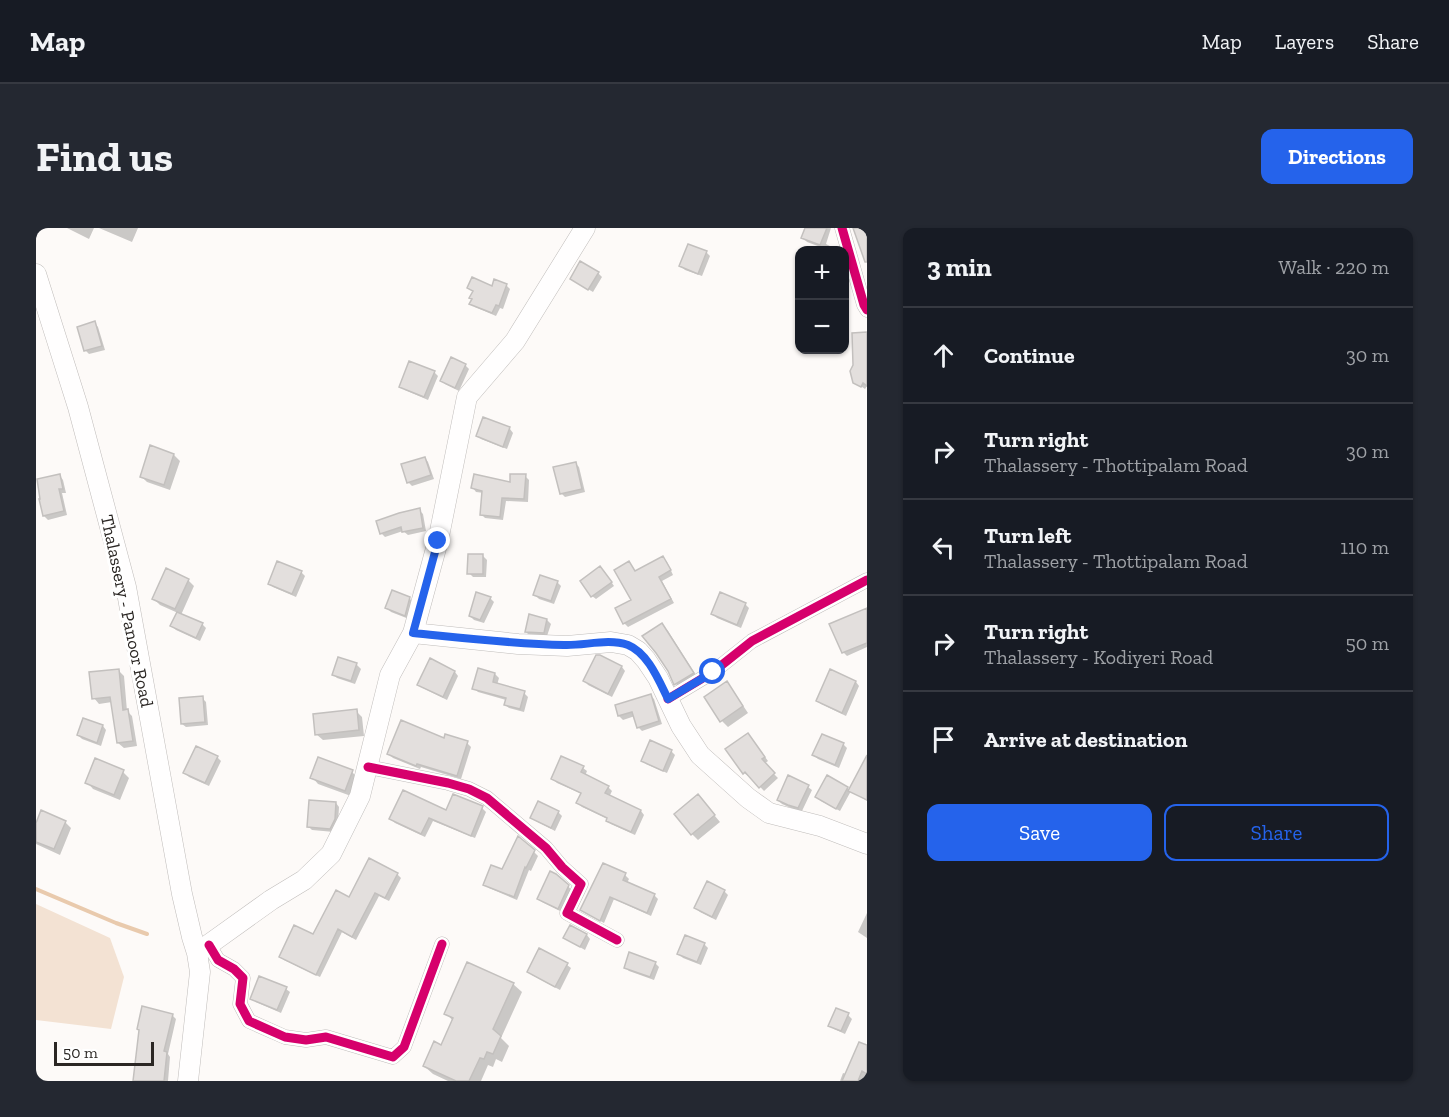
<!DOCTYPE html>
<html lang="en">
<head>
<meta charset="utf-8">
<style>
	body { margin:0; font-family:"Zilla Slab",serif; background:#242831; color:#f1f3f6 }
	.controls { position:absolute; right:18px; top:18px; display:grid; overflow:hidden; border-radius:12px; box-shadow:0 2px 4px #0004 }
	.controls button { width:54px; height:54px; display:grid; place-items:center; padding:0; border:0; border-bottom:2px solid #363941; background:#171b24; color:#f1f3f6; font:30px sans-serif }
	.scale { position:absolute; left:18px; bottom:15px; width:100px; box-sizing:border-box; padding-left:6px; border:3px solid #2b2724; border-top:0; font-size:16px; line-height:21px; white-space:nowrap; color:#2b2724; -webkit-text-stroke:4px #fff; paint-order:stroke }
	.stop { position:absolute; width:18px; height:18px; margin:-14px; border:4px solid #2563eb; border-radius:50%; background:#fff }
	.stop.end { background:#2563eb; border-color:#fff; box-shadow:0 2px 6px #0008 }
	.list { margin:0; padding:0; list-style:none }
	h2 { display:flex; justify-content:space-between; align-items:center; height:78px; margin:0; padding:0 24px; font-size:26px }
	h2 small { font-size:20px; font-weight:400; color:#9ea1a6 }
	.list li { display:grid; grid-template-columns:39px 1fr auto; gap:18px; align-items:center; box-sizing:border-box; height:96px; padding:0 24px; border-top:2px solid #363941 }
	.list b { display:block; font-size:22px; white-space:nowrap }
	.list p { margin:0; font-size:20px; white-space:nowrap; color:#9ea1a6 }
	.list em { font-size:20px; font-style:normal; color:#9ea1a6 }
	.actions { display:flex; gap:12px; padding:18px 24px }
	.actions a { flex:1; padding:14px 0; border:2px solid #2563eb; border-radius:12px; text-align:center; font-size:21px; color:#2563eb }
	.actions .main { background:#2563eb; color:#fff }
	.icon { flex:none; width:33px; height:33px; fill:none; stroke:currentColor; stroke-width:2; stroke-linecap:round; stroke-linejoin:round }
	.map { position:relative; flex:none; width:831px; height:853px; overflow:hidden; border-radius:12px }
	header { display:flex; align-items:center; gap:36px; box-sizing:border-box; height:84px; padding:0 30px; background:#171b24; border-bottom:2px solid #363941 }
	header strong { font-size:28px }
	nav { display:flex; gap:33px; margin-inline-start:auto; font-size:21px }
	.intro { display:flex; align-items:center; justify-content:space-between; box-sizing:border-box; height:144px; padding:0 36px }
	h1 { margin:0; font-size:42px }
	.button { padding:15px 27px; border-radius:12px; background:#2563eb; color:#fff; font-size:21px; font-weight:700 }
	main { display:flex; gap:36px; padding:0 36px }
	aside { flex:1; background:#171b24; border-radius:12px; box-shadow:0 2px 4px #0004 }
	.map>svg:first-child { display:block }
	.green { fill:#f3e2d3 }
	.shadow { fill:#0003 }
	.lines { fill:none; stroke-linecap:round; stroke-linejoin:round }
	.stream { stroke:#e9caad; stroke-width:4 }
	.building { fill:#e3dfdd; stroke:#c3c0be; stroke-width:1.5 }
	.minor-casing { stroke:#c0bdbb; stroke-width:15 }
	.secondary-casing { stroke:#c0bdbb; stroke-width:21 }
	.minor { stroke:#fffefe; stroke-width:14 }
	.secondary { stroke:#fffefe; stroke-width:20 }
	.cycleway-casing { stroke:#fff; stroke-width:13 }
	.cycleway { stroke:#d6006c; stroke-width:9 }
	.route { stroke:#2563eb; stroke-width:8 }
	.labels { text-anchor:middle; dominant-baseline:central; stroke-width:6; stroke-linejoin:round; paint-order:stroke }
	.street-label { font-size:18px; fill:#2b2724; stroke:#fff }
</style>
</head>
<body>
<header>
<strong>Map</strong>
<nav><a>Map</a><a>Layers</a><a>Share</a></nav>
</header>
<div class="intro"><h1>Find us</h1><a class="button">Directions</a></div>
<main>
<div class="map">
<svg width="831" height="853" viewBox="0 0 831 853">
	<rect width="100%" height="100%" fill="#fdfaf8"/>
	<!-- green -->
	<path class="green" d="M0,676L74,710L88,749L75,801L0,792Z"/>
	<!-- shadow -->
	<path class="shadow" d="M31,0H58L53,11Z
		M63,0H102L96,14Z
		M771,0H795L790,16L802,22H786L787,20L771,14L767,10Z
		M670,24L674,28L666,48L649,42L645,38Z
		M562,45L566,49L557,64L540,54Z
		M459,53L471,58L474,61L467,81L464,80L460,88L439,79L435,76L438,64L433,60H457Z
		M58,95L62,99L69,122L53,126L49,122Z
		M831,106V158L829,161L819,154Z
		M429,137L433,141L423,163L409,156L406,152Z
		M398,144L402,148L392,172L369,162L365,158Z
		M448,191L474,201L477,205L471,221L445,211L442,207Z
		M138,227L144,233L134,262L111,254L105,248Z
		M389,230L392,234L398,251L376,258L372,254Z
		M539,235L543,239L549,264L529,269L525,265Z
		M24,248L27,252L30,265H26L31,287L12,292L8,288Z
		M489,248L493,252L492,274L470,273L467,292L449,290L445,286L448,265L440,264L437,260L475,256Z
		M383,282L387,286L390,303L372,307L367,303L349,309L345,305Z
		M447,328L451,332L450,349H437L433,345Z
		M627,330L631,334L637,347L626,353L638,375L592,399L588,395L597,372L593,335L600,344Z
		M568,343L578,358L560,371L556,368Z
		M265,344L269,348L260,369L237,359L233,355Z
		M152,352L158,358L145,387L166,396L170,400L164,413L140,402L136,398L142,385L124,377L118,371Z
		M521,354L525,358L518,376L503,371L499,367Z
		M441,366L454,370L458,374L448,395L438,392L434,388Z
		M685,366L710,377L713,380L705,400L681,390L677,386Z
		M373,370L377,374L373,391L355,384L351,380Z
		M831,382V419L811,428L807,424Z
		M511,392L515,396L511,408H494L490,404Z
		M626,397L632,403L663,452L646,462L640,456Z
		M564,429L586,439L589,443L576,469L552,457L549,453Z
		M303,431L321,437L325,441L319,456L301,450L297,446Z
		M395,432L419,444L422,448L411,472L387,460L383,457Z
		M82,442L88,448L91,483L96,488L101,518L88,520L82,515L76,474L63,476L58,470Z
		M795,443L820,454L823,458L810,488L785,476L781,473Z
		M459,446L463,450L461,457L488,465L492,469L488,484L473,480L469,477L470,472L442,464L438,460Z
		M690,455L696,461L712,485L692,499L686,493L670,469Z
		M614,467L618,471L626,496L606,503L602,499L599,488L587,492L583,488L581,478Z
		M166,470L170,474L172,497L150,499L146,496Z
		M320,483L326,489L328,508L287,512L280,506Z
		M48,492L67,498L70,502L65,518L46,511L42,507Z
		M716,511L732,533L728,536L742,550L728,563L713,547L712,548L708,545Z
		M409,512L431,515L435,519L425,551L385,539L384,541L357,530L353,526Z
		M807,516L811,520L803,540L782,531L778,527Z
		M635,523L639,527L631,545L610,536L607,532Z
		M181,529L185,533L173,558L153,549L149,545Z
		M547,540L551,543L549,548L572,559L576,563L573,569L605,583L608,587L599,607L575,596L571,592L572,591L546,579L542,575L546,566L521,555L517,551Z
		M831,541V573L815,563L804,583L785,573L781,569L811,560L814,563Z
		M87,544L93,550L84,572L57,561L51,554Z
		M316,544L322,550L315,568L282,556L276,549Z
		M753,549L772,559L776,562L766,583L757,581L746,576L742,572Z
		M418,568L446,580L450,584L439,610L397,593L389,609L359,595L355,591L411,584Z
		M300,575L303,579L302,595L298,604L276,602L273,599Z
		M503,575L522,584L526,588L519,603L500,593L496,589Z
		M668,575L684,594L662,612L656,606Z
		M29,594L35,600L24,627L0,616V599Z
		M498,624L502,628L495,643L493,642L481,672L453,660L449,657L467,643Z
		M361,646L365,650L353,673L343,668L320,712L306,704L284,749L248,732L244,729L277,708L314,671Z
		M519,647L536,662L526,684L506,674L502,671Z
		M589,647L593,651L591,655L618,667L622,671L615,688L578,671L568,695L550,685L546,682Z
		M688,663L692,667L680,692L664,684L660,680Z
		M831,685V710L822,704Z
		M535,699L551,707L554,711L549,722L533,713L529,710Z
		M668,716L672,720L665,737L647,730L643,726Z
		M504,722L531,737L535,740L524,762L496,747L493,744Z
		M619,735L623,739L618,752L593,743L589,739Z
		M477,756L486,764L465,810L473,818L466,834L460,831L457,839L452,837L445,853H412L397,846L388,838L406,819L417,793L410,785Z
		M250,761L254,764L245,785L220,774L216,770Z
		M136,787L140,791L132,826L134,829L132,853H99L105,803Z
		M812,787L816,791L809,806L798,801L794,797Z
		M831,819V847L827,853H804L807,845L810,846Z"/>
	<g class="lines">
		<!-- stream -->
		<path class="stream" d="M0,661L80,695L111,706"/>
	</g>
	<!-- building -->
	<path class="building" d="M769,0H791L784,17L765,10Z
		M817,0H831V34H829Z
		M652,16L671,23L662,46L643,38Z
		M544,33L563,44L552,62L534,51Z
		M436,49L456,58L458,51L471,56L463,78L460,77L456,85L433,76L436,71L433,70L437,63L431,60Z
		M59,93L66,118L48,123L41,99Z
		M831,104V158L827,155L825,159L817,155L814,143L817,137L816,105Z
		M415,129L430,136L419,160L404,153Z
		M373,133L399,143L388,169L363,159Z
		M447,189L474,199L467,219L440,208Z
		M114,217L138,226L128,257L104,249Z
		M389,229L395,247L371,255L365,236Z
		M540,234L546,261L524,266L517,239Z
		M24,246L27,261H23L28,283L7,288L3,271H4L1,251Z
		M438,246L474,254V246H490L488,271L466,270L464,289L444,287L446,263L435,260Z
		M384,280L387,300L366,304L365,299L344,306L340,293L363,285Z
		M432,326H447V346H431Z
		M627,328L635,342L623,349L635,371L587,396L579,380L595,372L578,342L593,333L599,343Z
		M241,333L266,343L256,366L232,356Z
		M564,338L576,354L555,369L544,353Z
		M130,340L153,351L139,381L116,371Z
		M504,347L522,353L515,373L497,367Z
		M356,362L374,369L369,388L349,380Z
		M440,364L455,369L444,392L433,388Z
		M684,364L710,375L701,397L675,386Z
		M831,380V415L806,425L793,396Z
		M141,384L167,395L160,410L134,398Z
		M493,386L511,391L508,405L489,404Z
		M626,395L658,445L638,457L632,443L620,425L606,408Z
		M560,427H564L586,438L572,466L547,453Z
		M302,429L321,435L315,453L296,447Z
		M394,430L419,443L407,469L381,457Z
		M442,440L459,445L457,454L489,463L484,481L468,477L470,470L436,461Z
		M83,441L87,482L92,481L97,513L81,515L74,469L56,471L53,444Z
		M794,441L820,453L806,485L780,473Z
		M691,453L707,478L684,494L668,469Z
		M615,466L623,493L601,500L596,484L582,488L579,477Z
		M167,468L169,494L145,496L143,470Z
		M321,481L323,502L279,507L277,486Z
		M47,490L67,497L61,515L41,507Z
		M365,492L408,510L409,506L432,513L421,548L381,536L380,538L351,526Z
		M712,505L729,529L726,531L739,545L723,560L709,544L707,546L689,521Z
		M786,506L808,515L799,537L776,527Z
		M614,512L636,522L627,543L605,533Z
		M160,518L182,528L169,555L147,545Z
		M831,527V572L812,563Z
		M525,528L548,538L545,544L573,558L569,565L605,582L595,604L570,593L571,590L540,575L545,565L515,551Z
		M282,529L317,542L309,563L274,550Z
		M59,530L88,542L78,567L49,555Z
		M752,547L773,557L762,580L752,577L741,572Z
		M791,547L812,559L800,581L779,569Z
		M367,562L410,582L417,566L447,578L435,608L393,590L385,606L353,591Z
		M662,566L679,587L655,607L638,586Z
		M273,572L300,574L299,591L294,601L271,599Z
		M502,573L523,583L515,600L494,590Z
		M5,582L30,593L18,621L0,614V595Z
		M482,608L499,622L490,640L489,639L478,669L447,657L455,637L466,641Z
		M333,630L362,645L349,670L339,665L316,709L302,701L280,747L243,729L258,697L277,706L300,662L313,669Z
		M567,635L590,645L587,652L619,666L611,685L574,669L564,693L544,682Z
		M514,643L520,646L533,657L522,681L501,671Z
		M671,653L689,662L676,689L658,680Z
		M534,697L551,706L544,719L527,710Z
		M649,707L669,715L661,734L641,726Z
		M503,720L532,735L519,759L491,744Z
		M593,724L620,734L614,749L588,740Z
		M431,734L478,755L457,801L465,808L457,826L451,824L448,831L444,830L433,853H420L387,838L398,813L405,817L417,790L408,786Z
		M223,748L251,759L241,782L214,771Z
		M106,778L137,786L128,823L131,824L128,853H97L103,802L101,801Z
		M800,780L813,785L805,803L792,798Z
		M823,814L831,817V846L826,843L822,853H806Z"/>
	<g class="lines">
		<!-- minor casing -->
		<g class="minor-casing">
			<path id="minor" d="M806,0L828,77L831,82
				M632,471L677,444L716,413L831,352
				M332,539L412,555L433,561L451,570L510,620L526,639L545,656L531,685L581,712
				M173,717L182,732L198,741L207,750L204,776L213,793L249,809L270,812L290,809L357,829L368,819L406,716"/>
		</g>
		<!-- secondary casing -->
		<g class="secondary-casing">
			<path id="secondary" d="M0,46L42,179L90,359L146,666L156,709L161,725L164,744L152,853
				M377,405L482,416L531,418L575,414L592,417L602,423L610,432L622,450L645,498L664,527L712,570L733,585L784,598L831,616
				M161,725L235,672L268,652L295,626L324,568L354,447L377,405L402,313L431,169L479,113L549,0"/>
		</g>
		<!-- minor -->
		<use href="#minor" class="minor"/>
		<!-- secondary -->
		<use href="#secondary" class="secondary"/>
		<!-- cycleway casing -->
		<g class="cycleway-casing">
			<path id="cycleway" d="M806,0L828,77L831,82
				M632,471L677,444L716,413L831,352
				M332,539L412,555L433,561L451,570L510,620L526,639L545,656L531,685L581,712
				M173,717L182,732L198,741L207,750L204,776L213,793L249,809L270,812L290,809L357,829L368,819L406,716"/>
		</g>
		<!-- cycleway -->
		<use href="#cycleway" class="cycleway"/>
	</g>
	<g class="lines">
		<!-- route -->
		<path class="route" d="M402,313L377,405C427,410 477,416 528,417C548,418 572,410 592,417C612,425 623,453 632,471L677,444"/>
	</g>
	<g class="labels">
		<!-- street labels -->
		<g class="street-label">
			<text transform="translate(91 383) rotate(78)">Thalassery - Panoor Road</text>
		</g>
	</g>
</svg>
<div class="controls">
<button>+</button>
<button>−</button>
</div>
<div class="scale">50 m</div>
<div class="stop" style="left:677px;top:444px"></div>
<div class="stop end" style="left:402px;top:313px"></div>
</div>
<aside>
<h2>3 min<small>Walk · 220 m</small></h2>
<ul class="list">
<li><svg class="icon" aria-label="ahead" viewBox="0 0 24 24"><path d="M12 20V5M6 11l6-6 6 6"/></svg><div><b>Continue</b></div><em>30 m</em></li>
<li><svg class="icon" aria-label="right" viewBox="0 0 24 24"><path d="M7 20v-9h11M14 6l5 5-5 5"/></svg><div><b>Turn right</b><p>Thalassery - Thottipalam Road</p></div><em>30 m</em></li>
<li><svg class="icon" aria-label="left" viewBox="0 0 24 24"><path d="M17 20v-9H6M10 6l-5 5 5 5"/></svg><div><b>Turn left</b><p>Thalassery - Thottipalam Road</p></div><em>110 m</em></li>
<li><svg class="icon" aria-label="right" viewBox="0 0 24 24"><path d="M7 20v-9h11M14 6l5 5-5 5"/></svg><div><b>Turn right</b><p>Thalassery - Kodiyeri Road</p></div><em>50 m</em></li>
<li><svg class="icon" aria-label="arrive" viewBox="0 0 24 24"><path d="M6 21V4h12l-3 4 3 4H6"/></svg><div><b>Arrive at destination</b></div></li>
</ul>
<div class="actions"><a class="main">Save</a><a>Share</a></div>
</aside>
</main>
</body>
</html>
